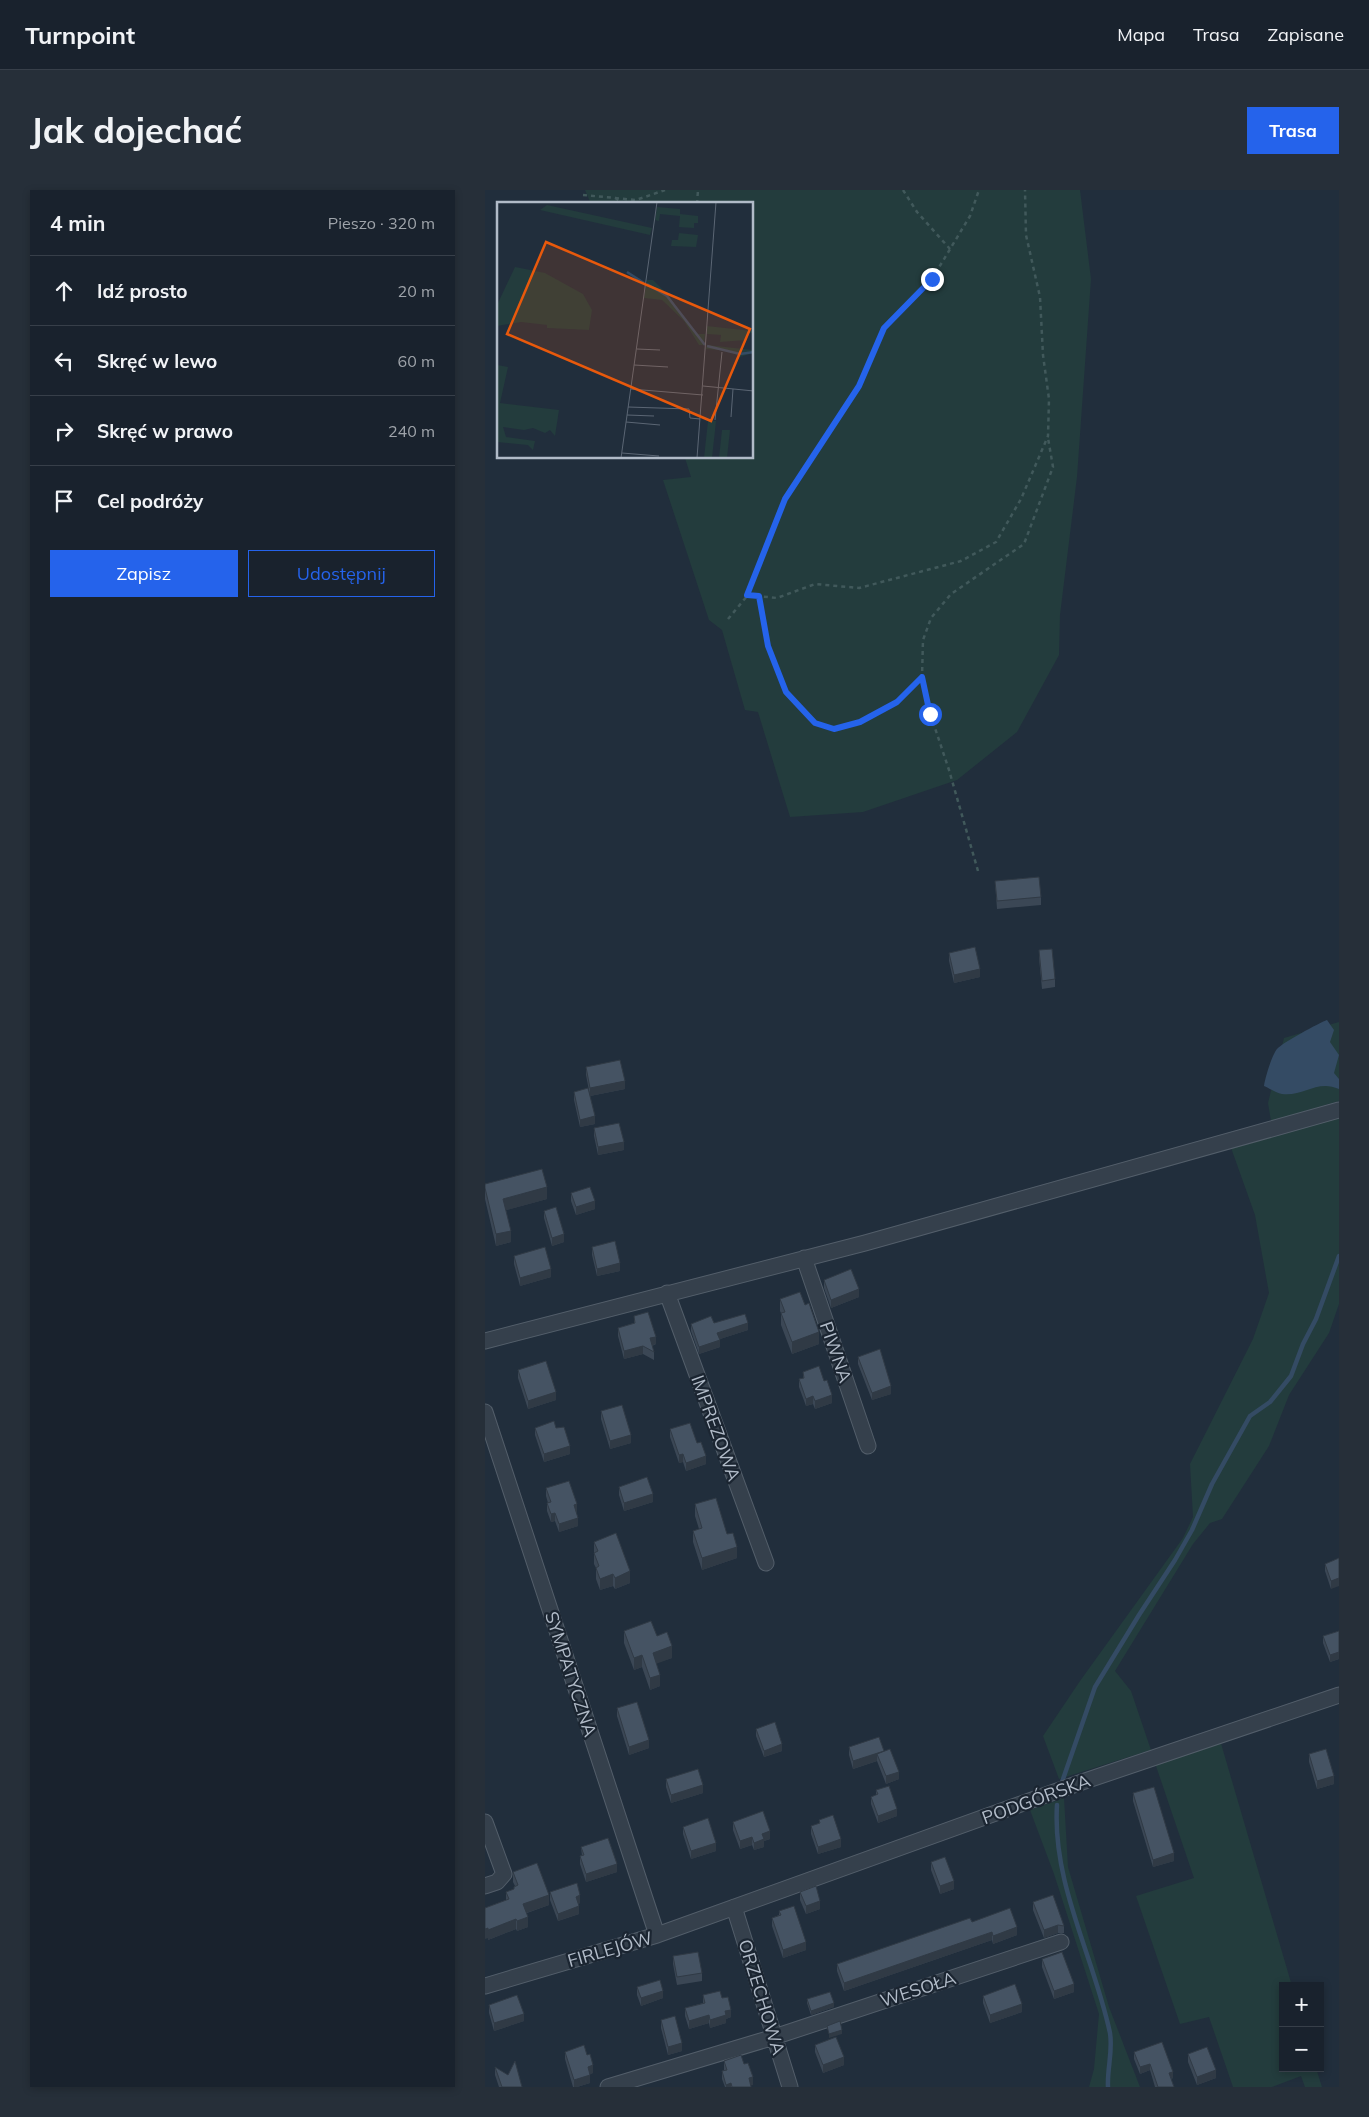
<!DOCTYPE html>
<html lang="pl">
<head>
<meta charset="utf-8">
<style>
	body { margin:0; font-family:Mulish,sans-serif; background:#262f39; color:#f1f3f6 }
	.controls { position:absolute; right:15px; bottom:15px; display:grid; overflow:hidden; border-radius:0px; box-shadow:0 2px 8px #0003 }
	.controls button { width:45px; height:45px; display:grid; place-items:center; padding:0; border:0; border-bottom:1px solid #373f49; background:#19222d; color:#f1f3f6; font:25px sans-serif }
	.stop { position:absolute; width:15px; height:15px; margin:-11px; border:4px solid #2563eb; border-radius:50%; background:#fff }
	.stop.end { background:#2563eb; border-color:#fff; box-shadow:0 1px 5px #0008 }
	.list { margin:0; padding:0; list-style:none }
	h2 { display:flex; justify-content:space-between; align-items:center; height:65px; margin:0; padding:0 20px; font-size:21px }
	h2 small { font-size:16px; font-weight:400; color:#9fa4aa }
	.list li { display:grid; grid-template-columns:32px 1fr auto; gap:15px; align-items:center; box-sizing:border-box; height:70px; padding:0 20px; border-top:1px solid #373f49 }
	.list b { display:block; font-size:19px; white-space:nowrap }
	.list em { font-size:16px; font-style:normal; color:#9fa4aa }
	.actions { display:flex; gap:10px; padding:15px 20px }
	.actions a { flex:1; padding:11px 0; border:1px solid #2563eb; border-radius:0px; text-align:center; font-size:18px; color:#2563eb }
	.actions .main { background:#2563eb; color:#fff }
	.icon { flex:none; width:28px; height:28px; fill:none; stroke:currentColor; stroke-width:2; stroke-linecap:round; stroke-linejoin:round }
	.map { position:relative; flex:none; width:854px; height:1897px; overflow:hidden; border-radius:0px }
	header { display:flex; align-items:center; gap:30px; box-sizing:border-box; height:70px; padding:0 25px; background:#19222d; border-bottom:1px solid #373f49 }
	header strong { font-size:24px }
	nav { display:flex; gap:28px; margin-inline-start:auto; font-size:18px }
	.intro { display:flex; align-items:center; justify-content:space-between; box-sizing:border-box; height:120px; padding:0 30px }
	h1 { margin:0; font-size:35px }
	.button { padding:12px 22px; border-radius:0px; background:#2563eb; color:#fff; font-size:18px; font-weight:700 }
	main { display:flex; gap:30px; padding:0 30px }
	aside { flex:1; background:#19222d; border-radius:0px; box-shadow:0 2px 8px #0003 }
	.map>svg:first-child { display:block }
	.green { fill:#233c3d }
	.water { fill:#344b64 }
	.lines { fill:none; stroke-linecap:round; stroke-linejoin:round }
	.stream { stroke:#344b64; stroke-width:4.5 }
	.minor-casing { stroke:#535e6a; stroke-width:17 }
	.path { stroke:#41595b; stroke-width:2.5; stroke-dasharray:4 4; stroke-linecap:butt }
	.minor { stroke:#35404c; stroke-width:15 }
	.wall { fill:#3b4755 }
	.shaded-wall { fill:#303a45 }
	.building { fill:#455363; stroke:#303a45 }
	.route { stroke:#2563eb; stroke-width:6 }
	.labels { text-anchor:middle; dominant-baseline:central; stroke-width:4.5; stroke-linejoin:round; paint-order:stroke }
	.street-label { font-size:18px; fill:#b1bbc8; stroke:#1b2531 }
	.inset-river { fill:none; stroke:#344b64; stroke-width:2.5 }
	.inset-road { fill:none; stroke:#5b6674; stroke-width:1 }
	.view { fill:#e8590c; fill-opacity:0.15; stroke:#e8590c; stroke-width:2.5 }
	.inset-edge { fill:none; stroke:#b1bbc8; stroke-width:2.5 }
</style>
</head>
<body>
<header>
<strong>Turnpoint</strong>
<nav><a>Mapa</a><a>Trasa</a><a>Zapisane</a></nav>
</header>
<div class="intro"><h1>Jak dojechać</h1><a class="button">Trasa</a></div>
<main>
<aside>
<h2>4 min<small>Pieszo · 320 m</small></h2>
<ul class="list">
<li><svg class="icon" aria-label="ahead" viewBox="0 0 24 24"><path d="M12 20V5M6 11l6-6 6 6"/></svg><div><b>Idź prosto</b></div><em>20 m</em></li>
<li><svg class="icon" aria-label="left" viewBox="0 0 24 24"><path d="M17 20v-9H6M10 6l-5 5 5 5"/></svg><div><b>Skręć w lewo</b></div><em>60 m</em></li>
<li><svg class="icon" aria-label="right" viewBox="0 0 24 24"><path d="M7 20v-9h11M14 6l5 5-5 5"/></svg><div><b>Skręć w prawo</b></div><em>240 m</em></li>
<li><svg class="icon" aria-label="arrive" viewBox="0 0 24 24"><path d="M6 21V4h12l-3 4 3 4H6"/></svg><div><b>Cel podróży</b></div></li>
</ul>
<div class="actions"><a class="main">Zapisz</a><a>Udostępnij</a></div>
</aside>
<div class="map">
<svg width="854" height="1897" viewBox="0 0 854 1897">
	<rect width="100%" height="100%" fill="#212e3c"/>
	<!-- green -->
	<path class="green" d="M100,0H595L606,89L592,287L575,425L574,465L532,542L472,590L378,622L305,627L273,522L260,520L237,440L224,430L178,290L206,287L200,268H268V14H106Z
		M854,832V911L786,931L783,913L799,848Z
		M854,927V1114L844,1143L804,1205L784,1256L737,1329L725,1333L708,1354L630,1481L646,1501L666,1560L574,1589L558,1546L595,1491L698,1348L708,1327L705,1274L768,1149L784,1103L770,1025L745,955Z
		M735,1550L807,1796H798V1878H831L837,1897H820L816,1886L787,1897H748L724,1827L695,1834L651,1706L709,1688L670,1573Z
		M579,1608L583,1677L624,1817L655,1897H604L609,1879L614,1824L569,1684L545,1620Z"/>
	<!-- water -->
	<path class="water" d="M842,830L849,840L845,852L854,865L849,883L854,889V899C832,889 818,907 797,904C791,903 784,898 779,896C780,888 787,865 792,859C797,853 834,833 842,830Z"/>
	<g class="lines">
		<!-- stream -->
		<path class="stream" d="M577,1592L610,1497L654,1425L690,1370L707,1340L727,1294L765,1226L785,1212L806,1186L818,1154L831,1129L854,1066
			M572,1615C567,1694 609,1767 625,1843C628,1862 622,1878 623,1897"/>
		<!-- minor casing -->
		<g class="minor-casing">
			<path id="minor" d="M319,1068L383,1256
				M182,1103L281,1373
				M0,1151L380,1053L854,920
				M0,1222L172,1745
				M0,1632L19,1684L12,1692L0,1696
				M249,1717L305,1897
				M0,1796L172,1745L597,1592L854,1505
				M123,1897L289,1847L576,1752"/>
		</g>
		<!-- path -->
		<path class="path" d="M418,0L432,22L465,59
			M98,5L130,8L141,14
			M130,8L151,10L180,0
			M212,14L213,0
			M263,405L292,408L330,394L374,398L476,371L511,352L536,309L563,246L564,209L558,165L555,107L541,45L540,0
			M274,407L283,456L301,502L330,533L349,539L375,532L412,512L437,487
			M243,429L263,405L300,309L375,196L399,137L447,89L485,26L494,0
			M493,681L464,580L445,523L437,487L438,450L446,428L466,404L539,354L568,277L563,248"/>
		<!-- minor -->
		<use href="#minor" class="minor"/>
	</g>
	<!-- wall -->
	<path class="wall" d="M510,691L556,707V715L512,719Z
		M554,760L570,789V797L557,799L554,768Z
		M464,763L495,787L469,793L464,771Z
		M101,877L140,899L105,906L101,885Z
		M89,902L110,934L95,937L89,910Z
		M109,938L139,960L113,965L109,946Z
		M0,994L62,1009L21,1020L26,1052L11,1056L0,1009Z
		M86,1003L110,1019L91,1025L86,1011Z
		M59,1021L79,1052L67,1056L59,1028Z
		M107,1057L135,1081L112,1086L107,1065Z
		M29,1066L66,1087L35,1096L29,1074Z
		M339,1090L374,1107L346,1118L339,1098Z
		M295,1109L334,1154L307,1164L296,1135V1123L295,1121Z
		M149,1126L171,1154L167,1156L169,1162V1170L158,1164L139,1169L133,1146V1138L149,1133Z
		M229,1133L263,1140L235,1149V1157L214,1164L206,1141V1134Z
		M373,1167L406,1204L387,1210L373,1174Z
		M33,1180L71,1210L43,1219L33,1188Z
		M318,1182L347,1213L330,1219L328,1214L321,1216L314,1197V1189L318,1188Z
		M116,1221L146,1253L125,1259L116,1229Z
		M50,1238H71L85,1264L59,1272L50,1245Z
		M185,1239L212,1253L221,1274L201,1281L198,1272L194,1273L185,1247Z
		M134,1297L168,1312L139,1321L134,1305Z
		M61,1298L92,1322H91L93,1336L74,1342L70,1331L66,1332L62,1321V1313H63L61,1306Z
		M210,1314L242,1344L252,1368L217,1380L208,1352V1341L214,1339L210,1326Z
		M109,1352L145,1393L130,1399L128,1396L115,1400L111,1389V1378L109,1374Z
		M854,1368L846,1399L840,1381V1374Z
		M139,1441L172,1446L187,1468L171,1473L175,1496L165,1500L157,1477L149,1480L139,1453Z
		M854,1441V1469L845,1472L838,1453V1446Z
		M132,1518L164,1558L144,1565L132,1526Z
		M271,1539L297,1561L279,1567L271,1546Z
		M364,1557L399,1561L414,1589L401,1594L392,1571L368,1579L364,1565Z
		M824,1564L849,1594L832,1599L824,1572Z
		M181,1589L218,1603L186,1613L181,1597Z
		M391,1600L412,1626L393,1633L386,1614V1607L391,1605Z
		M648,1603L689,1671L668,1677L648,1611Z
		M334,1630L356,1657L333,1664L326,1644V1636L334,1634Z
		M248,1632L285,1649L279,1651V1657L269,1660L267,1655L255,1659L248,1640Z
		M198,1637L231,1661L206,1669L198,1644Z
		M96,1657L132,1682L101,1692L95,1674V1666H97Z
		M446,1672L469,1699L455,1704L446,1680Z
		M28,1682L64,1715L42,1723L43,1737L32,1741L31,1739L3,1750V1748L0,1718L21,1710V1702L29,1699V1697L30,1696L28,1692Z
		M65,1702L95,1713L93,1714L94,1724L73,1731L65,1710Z
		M315,1702L335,1719L321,1724L315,1710Z
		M548,1712L579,1736V1743H573L559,1748L548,1720Z
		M294,1721L321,1760L298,1768L287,1736V1728L294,1725Z
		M487,1732L532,1745L508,1754L507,1750L359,1801L352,1781V1774Z
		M188,1766L217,1783V1791L192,1795L188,1774Z
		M557,1769L589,1802L569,1809L557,1777Z
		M152,1797L178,1808L156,1816L152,1805Z
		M218,1805L237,1808L246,1827L241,1829V1833L225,1838L224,1833L204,1839L200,1826V1818L218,1813Z
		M498,1806L537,1822L505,1833L498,1813Z
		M322,1809L349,1817L326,1825L322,1813Z
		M4,1815L39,1831L9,1841L4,1823Z
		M176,1830L197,1861L183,1865L176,1838Z
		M330,1855L359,1875L338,1883L330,1862Z
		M80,1862L108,1883L105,1884V1893L92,1897H88L80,1869Z
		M649,1862L688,1888L686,1889L689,1897H670L665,1880L655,1884L649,1869Z
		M703,1864L731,1888L712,1895L703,1872Z
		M239,1871L259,1874L268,1895H266V1897H240L237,1889V1881H239Z
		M10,1877L37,1897H14L10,1885Z"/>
	<!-- shaded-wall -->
	<path class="shaded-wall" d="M495,779V787L469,793V785Z
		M140,891V899L105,906V898Z
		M110,926V934L95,937V930Z
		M139,952V960L113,965V957Z
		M62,997V1009L18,1021V1009Z
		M110,1011V1019L91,1025V1017Z
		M26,1041V1052L11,1056V1044Z
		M79,1044V1052L67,1056V1048Z
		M135,1073V1081L112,1086V1079Z
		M66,1079V1087L35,1096V1088Z
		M374,1099V1107L346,1118V1110Z
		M263,1133V1140L232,1150V1143Z
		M334,1142V1154L307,1164V1152Z
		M171,1147V1154L165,1156V1148Z
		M235,1150V1157L214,1164V1157Z
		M158,1156V1164L139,1169V1161Z
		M406,1196V1204L387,1210V1203Z
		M71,1202V1210L43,1219V1211Z
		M347,1205V1213L330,1219V1211Z
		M328,1206V1214L321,1216V1209Z
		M146,1245V1253L125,1259V1251Z
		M85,1256V1264L59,1272V1264Z
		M198,1264V1272L194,1273V1265Z
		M221,1266V1274L201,1281V1273Z
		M168,1304V1312L139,1321V1313Z
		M92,1314V1322L89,1323V1315Z
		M70,1323V1331L66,1332V1324Z
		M93,1328V1336L74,1342V1334Z
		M252,1357V1368L217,1380V1368Z
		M145,1381V1393L130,1399V1388Z
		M128,1384V1396L115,1400V1389Z
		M854,1388V1396L846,1399V1391Z
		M187,1456V1468L168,1475V1463Z
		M854,1462V1469L845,1472V1465Z
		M157,1465V1477L149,1480V1468Z
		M175,1485V1496L165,1500V1488Z
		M164,1550V1558L144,1565V1557Z
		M297,1554V1561L279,1567V1561Z
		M399,1561L392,1564V1571L368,1579V1571Z
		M414,1582V1589L401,1594V1586Z
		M849,1586V1594L832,1599V1591Z
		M218,1595V1603L186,1613V1605Z
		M412,1619V1626L393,1633V1626Z
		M285,1641V1649L279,1651V1657L269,1660V1653L277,1644Z
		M267,1647V1655L255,1659V1651Z
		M356,1649V1657L333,1664V1657Z
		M231,1653V1661L206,1669V1661Z
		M689,1663V1671L668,1677V1670Z
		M132,1674V1682L101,1692V1684Z
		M469,1691V1699L455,1704V1696Z
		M64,1705V1715L38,1724V1714Z
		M95,1705V1713L91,1715V1707Z
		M335,1711V1719L321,1724V1716Z
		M94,1716V1724L73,1731V1724Z
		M43,1727V1737L32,1741V1731Z
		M31,1729V1739L3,1750V1740Z
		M573,1735V1743L559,1748V1740Z
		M532,1737V1745L508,1754V1746Z
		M3,1738V1748L0,1749V1739Z
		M507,1742V1750L359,1801V1793Z
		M321,1752V1760L298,1768V1760Z
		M589,1794V1802L569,1809V1801Z
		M178,1801V1808L156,1816V1808Z
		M349,1813V1817L326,1825V1821Z
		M537,1814V1822L505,1833V1825Z
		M246,1820V1827L241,1829V1833L225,1838V1830L240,1821Z
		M39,1824V1831L9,1841V1833Z
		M224,1825V1833L204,1839V1831Z
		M357,1840V1844L344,1848V1844Z
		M197,1853V1861L183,1865V1857Z
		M359,1867V1875L338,1883V1875Z
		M665,1874V1880L655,1884V1877Z
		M108,1875V1883L103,1885V1877Z
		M731,1880V1888L712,1895V1887Z
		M688,1882V1888L684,1890V1883Z
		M105,1885V1893L92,1897H89V1890Z
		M268,1887V1895L264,1896V1888Z
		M246,1893V1897H241V1895Z"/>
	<!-- building -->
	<path class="building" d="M554,687L556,707L512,711L510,691Z
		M490,757L495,779L469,785L464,763Z
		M567,759L570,789L557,791L554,760Z
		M135,870L140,891L105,898L101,877Z
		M103,898L110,926L95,930L89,902Z
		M134,933L139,952L113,957L109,938Z
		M57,979L62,997L18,1009L26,1041L11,1044L0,998V994Z
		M105,997L110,1011L91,1017L86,1003Z
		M71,1017L79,1044L67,1048L59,1021Z
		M130,1051L135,1073L112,1079L107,1057Z
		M60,1057L66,1079L35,1088L29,1066Z
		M366,1079L374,1099L346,1110L339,1090Z
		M315,1102L320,1115L324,1113L334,1142L307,1152L296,1123L300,1122L295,1109Z
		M163,1122L171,1147L165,1148L169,1162L158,1156L139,1161L133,1138L150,1133L149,1126Z
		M260,1124L263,1133L232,1143L235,1150L214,1157L206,1134L226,1126L229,1133Z
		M395,1159L406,1196L387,1203L373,1167Z
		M61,1171L71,1202L43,1211L33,1180Z
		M334,1176L339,1191L342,1190L347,1205L330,1211L328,1206L321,1209L314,1189L319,1188L318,1182Z
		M137,1215L146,1245L125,1251L116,1221Z
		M69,1231L71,1238L79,1237L85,1256L59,1264L50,1238Z
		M205,1233L212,1253L216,1252L221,1266L201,1273L198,1264L194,1265L185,1239Z
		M162,1287L168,1304L139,1313L134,1297Z
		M84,1291L92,1314L89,1315L93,1328L74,1334L70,1323L66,1324L62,1313L66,1312L61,1298Z
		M231,1308L242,1344L248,1343L252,1357L217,1368L208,1341L217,1338L210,1314Z
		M131,1343L145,1381L130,1388L128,1384L115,1389L111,1378L114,1376L109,1363L113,1361L109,1352Z
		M854,1368V1388L846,1391L840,1374Z
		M166,1431L172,1446L182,1442L187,1456L168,1463L175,1485L165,1488L157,1465L149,1468L139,1441Z
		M854,1441V1462L845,1465L838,1446Z
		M152,1512L164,1550L144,1557L132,1518Z
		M290,1532L297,1554L279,1561L271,1539Z
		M394,1547L399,1561L368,1571L364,1557Z
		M405,1559L414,1582L401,1586L392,1564Z
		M841,1559L849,1586L832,1591L824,1564Z
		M213,1579L218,1595L186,1605L181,1589Z
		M404,1596L412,1619L393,1626L386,1607L393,1604L391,1600Z
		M669,1597L689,1663L668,1670L648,1603Z
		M278,1621L285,1641L277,1644L279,1649L269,1653L267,1647L255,1651L248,1632Z
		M348,1625L356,1649L333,1657L326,1636L335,1633L334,1630Z
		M223,1628L231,1653L206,1661L198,1637Z
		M123,1648L132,1674L101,1684L95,1666L99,1665L96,1657Z
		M460,1667L469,1691L455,1696L446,1672Z
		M52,1673L64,1705L38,1714L43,1727L32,1731L31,1729L3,1740V1738L0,1739V1718L24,1709L21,1702L29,1699V1697L33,1695L28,1682Z
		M92,1693L95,1705L91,1707L94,1716L73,1724L65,1702Z
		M331,1696L335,1711L321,1716L315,1702Z
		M568,1705L579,1736L573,1735L559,1740L548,1712Z
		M309,1716L321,1752L298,1760L287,1728L296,1725L294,1721Z
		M525,1718L532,1737L508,1746L507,1742L359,1793L352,1774L485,1728L487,1732Z
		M213,1762L217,1783L192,1787L188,1766Z
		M577,1762L589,1794L569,1801L557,1769Z
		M175,1790L178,1801L156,1808L152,1797Z
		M530,1794L537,1814L505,1825L498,1806Z
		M235,1801L237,1808L243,1807L246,1820L240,1821L241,1825L225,1830L224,1825L204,1831L200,1818L220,1813L218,1805Z
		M345,1802L349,1813L326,1821L322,1809Z
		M32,1805L39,1824L9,1833L4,1815Z
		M190,1826L197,1853L183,1857L176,1830Z
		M355,1831L357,1840L344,1844L342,1836Z
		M351,1847L359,1867L338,1875L330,1855Z
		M677,1852L688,1882L684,1883L689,1897H673L665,1874L655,1877L649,1862Z
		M99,1855L102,1865L105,1864L108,1875L103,1877L105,1885L89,1890L80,1862Z
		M722,1857L731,1880L712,1887L703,1864Z
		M256,1865L259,1874L263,1873L268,1887L264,1888L266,1897H247L246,1893L241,1895L237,1881L242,1880L239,1871Z
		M30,1871L37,1897H17L10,1877L23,1885Z"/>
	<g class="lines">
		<!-- route -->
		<path class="route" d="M445,524L437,487L412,512L375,532L349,539L330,533L301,502L283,456L274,406L262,405L300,309L374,196L399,138L447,89"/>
	</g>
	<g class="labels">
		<!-- street labels -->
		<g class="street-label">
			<text transform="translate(351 1162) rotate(71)">PIWNA</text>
			<text transform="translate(231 1238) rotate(70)">IMPREZOWA</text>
			<text transform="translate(86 1484) rotate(72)">SYMPATYCZNA</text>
			<text transform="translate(551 1609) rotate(-20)">PODGÓRSKA</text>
			<text transform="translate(125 1759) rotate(-16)">FIRLEJÓW</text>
			<text transform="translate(433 1799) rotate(-18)">WESOŁA</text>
			<text transform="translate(277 1807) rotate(73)">ORZECHOWA</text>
		</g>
	</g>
	<!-- overview -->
	<g transform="translate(12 12)">
		<rect width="256" height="256" fill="#212e3c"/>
		<path d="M50,3L155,26L153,33L43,8ZM160,5L183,7V12L201,14V21H197V26L182,25L183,14L163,12L162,19L158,18ZM182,31L201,33L199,45L174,44L175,38H181ZM18,65L48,71L86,92L95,108L92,128L50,126V123L24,120L0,124V103ZM150,78H156L172,94L198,132H208L207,143H202L187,119L165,98L147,96ZM210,124L256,129V131H250V138L223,140L224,133L210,132ZM210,143L256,148V151L243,155L234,149L209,147ZM0,163L11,165L3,201L62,208L58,234L53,228L48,231L36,226L27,228L6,225L9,235L38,239L36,248L31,243L0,240ZM211,219H219L215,256H207ZM225,228H233L230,256H222Z" fill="#233c3d"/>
		<path class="inset-river" d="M130,70L147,81M150,82L170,94L208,143M210,144L243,152L257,150"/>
		<path class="inset-road" d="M140,147L163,148M137,163L171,165M206,184L257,189M134,187L206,193M131,205L192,207L193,216L203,217M130,213L157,214M234,215L236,187M218,218L225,150M129,220L163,223M125,251L162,254M124,256L160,0M200,256L219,0"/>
		<path class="view" d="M49,40L253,127L214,219L10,132Z"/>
		<rect width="256" height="256" class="inset-edge"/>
	</g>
</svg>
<div class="controls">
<button>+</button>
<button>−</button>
</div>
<div class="stop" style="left:445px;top:524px"></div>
<div class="stop end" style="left:447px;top:89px"></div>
</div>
</main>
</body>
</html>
